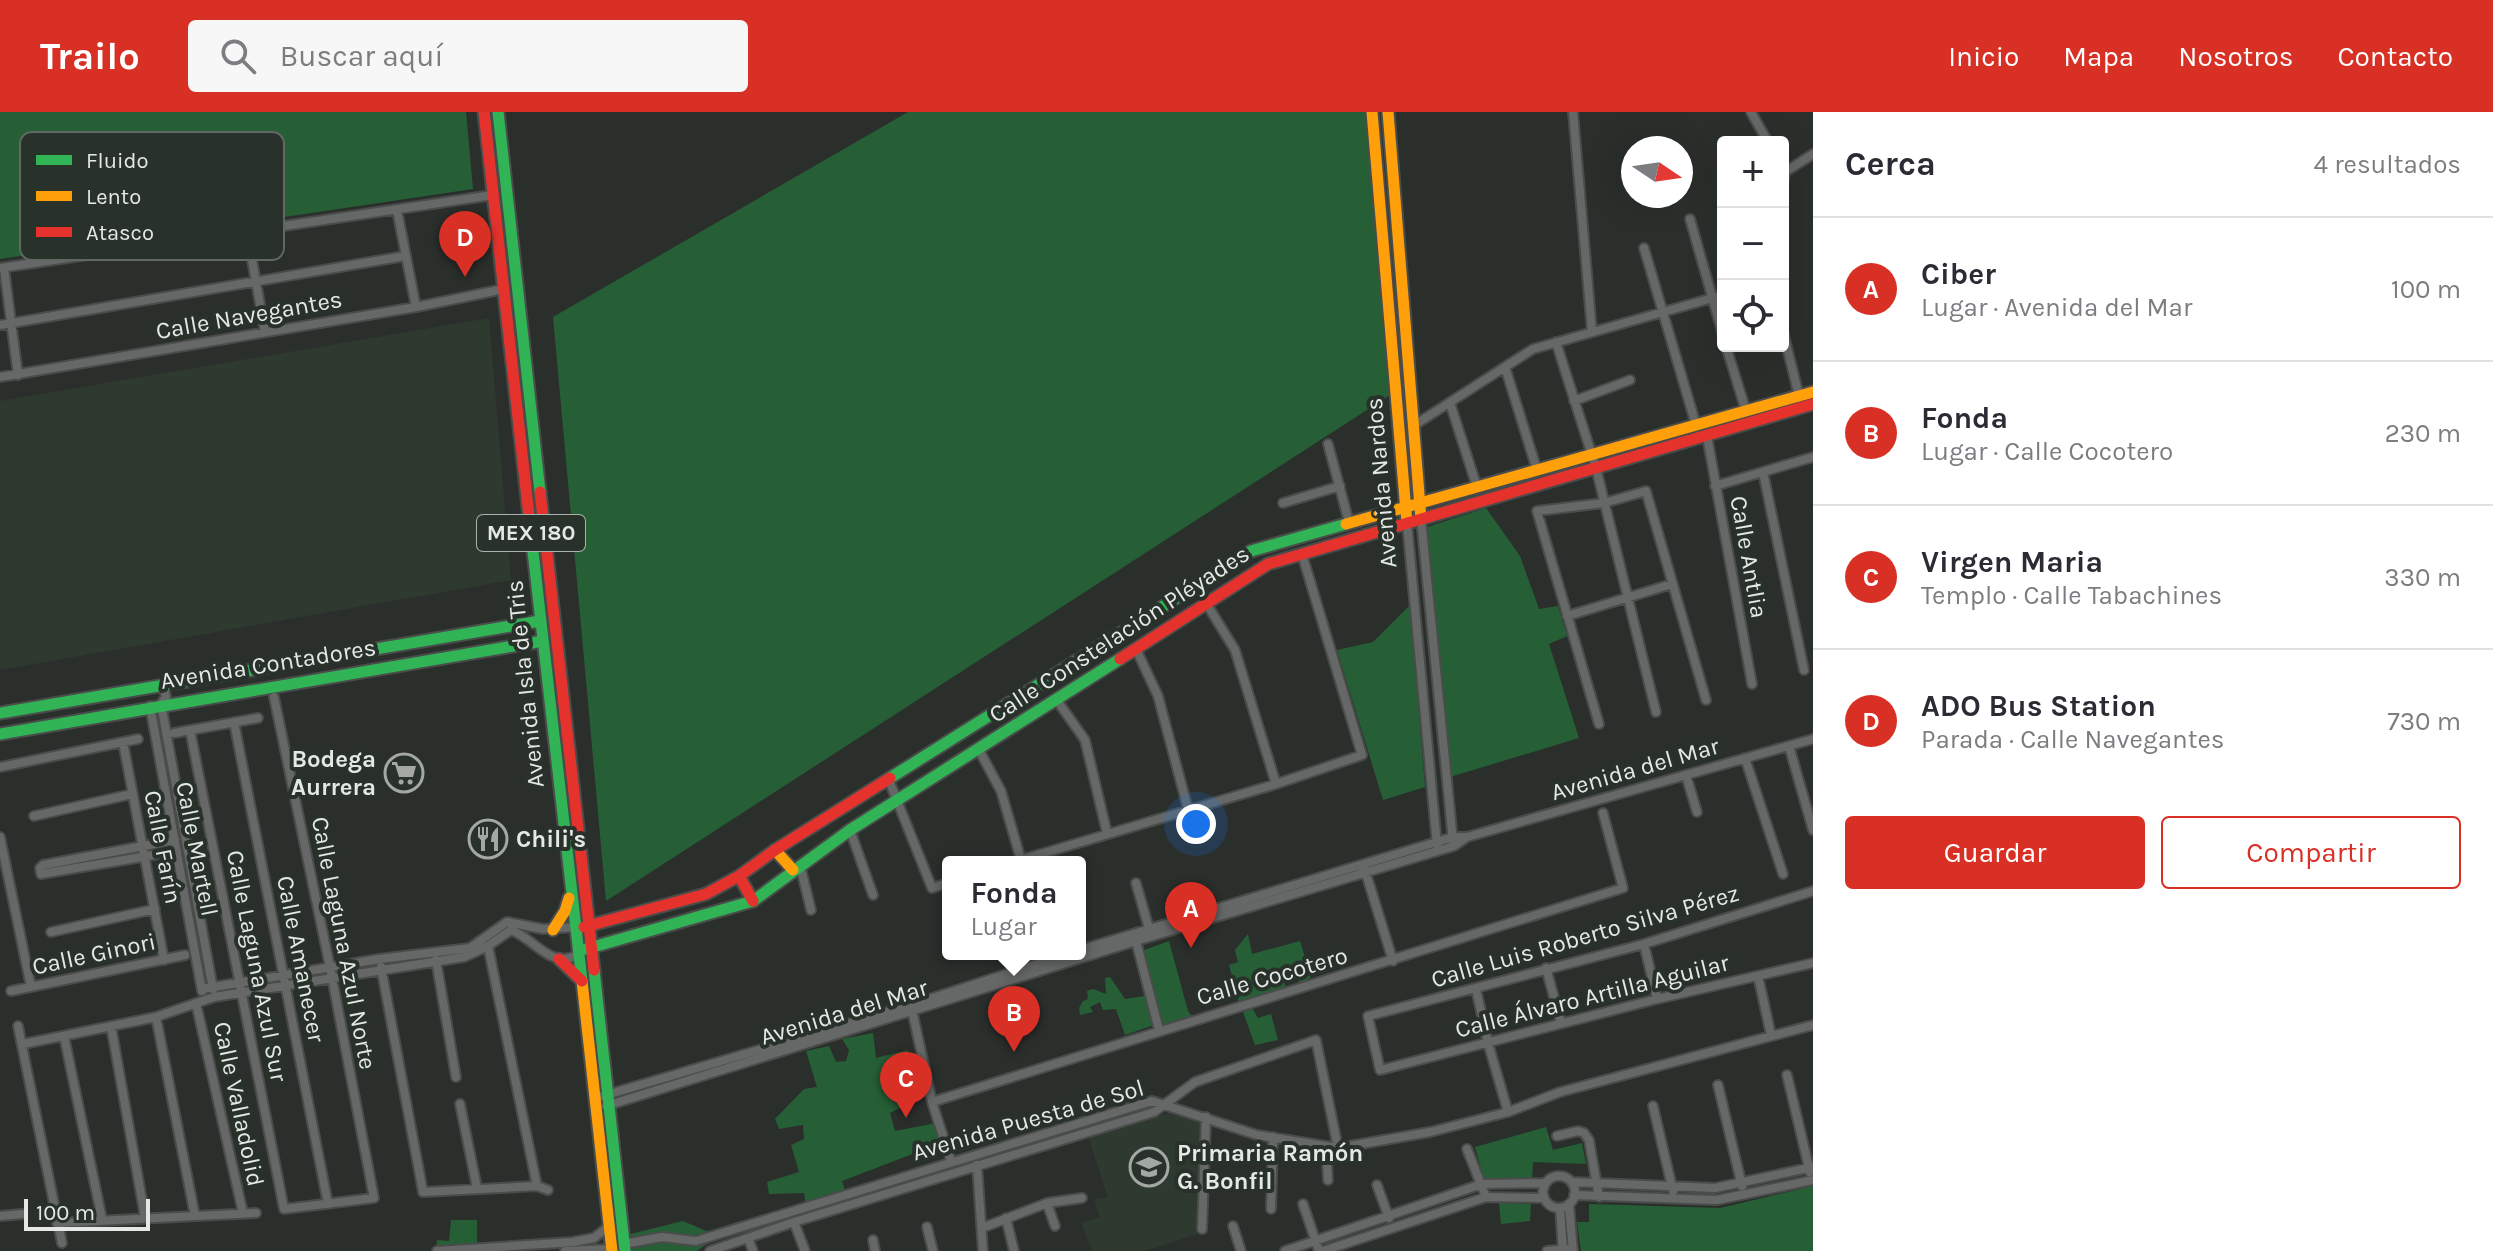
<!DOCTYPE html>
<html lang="es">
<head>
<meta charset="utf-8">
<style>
	body { margin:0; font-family:Karla,sans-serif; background:#f7f7f7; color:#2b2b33 }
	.controls { position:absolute; right:24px; top:24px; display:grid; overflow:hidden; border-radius:8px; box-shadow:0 8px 32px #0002 }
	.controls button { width:72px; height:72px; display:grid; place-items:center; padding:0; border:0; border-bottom:2px solid #e1e1e2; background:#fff; color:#2b2b33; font:40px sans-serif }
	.compass { position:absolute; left:1621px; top:24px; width:72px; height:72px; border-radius:50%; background:#fff; box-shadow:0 8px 32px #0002; rotate:103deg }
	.scale { position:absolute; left:24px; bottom:20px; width:126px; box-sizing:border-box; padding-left:8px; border:4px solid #e4e9e5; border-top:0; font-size:22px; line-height:28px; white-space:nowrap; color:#e4e9e5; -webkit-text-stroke:6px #29312b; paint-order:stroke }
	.you { position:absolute; left:1196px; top:712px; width:28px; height:28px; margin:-20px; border:6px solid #fff; border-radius:50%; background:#1a73e8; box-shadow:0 0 0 12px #1a73e833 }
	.badge { display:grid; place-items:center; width:52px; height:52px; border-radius:50%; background:#d93025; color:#fff; font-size:26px; font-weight:700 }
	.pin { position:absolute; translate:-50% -66px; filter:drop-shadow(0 2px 4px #0008) }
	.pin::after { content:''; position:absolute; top:42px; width:28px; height:24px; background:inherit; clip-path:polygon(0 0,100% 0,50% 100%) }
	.popup { position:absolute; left:942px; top:744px; width:144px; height:104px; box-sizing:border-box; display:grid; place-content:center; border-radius:8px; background:#fff; filter:drop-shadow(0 2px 6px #0005); font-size:26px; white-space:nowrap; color:#7c7c81 }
	.popup b { font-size:30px; color:#2b2b33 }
	.popup::after { content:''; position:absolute; left:50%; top:100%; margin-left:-16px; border:16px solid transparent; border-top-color:#fff }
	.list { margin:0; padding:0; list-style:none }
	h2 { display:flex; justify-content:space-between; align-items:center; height:104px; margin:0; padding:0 32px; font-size:34px }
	h2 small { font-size:26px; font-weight:400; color:#7c7c81 }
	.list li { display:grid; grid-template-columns:52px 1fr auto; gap:24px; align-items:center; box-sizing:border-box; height:144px; padding:0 32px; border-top:2px solid #e1e1e2 }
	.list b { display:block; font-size:30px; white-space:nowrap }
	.list p { margin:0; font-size:26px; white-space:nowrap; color:#7c7c81 }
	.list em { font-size:26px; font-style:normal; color:#7c7c81 }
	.actions { display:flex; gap:16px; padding:24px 32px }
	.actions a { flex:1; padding:18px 0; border:2px solid #d93025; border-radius:8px; text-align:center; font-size:28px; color:#d93025 }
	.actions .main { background:#d93025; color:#fff }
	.icon { flex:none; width:44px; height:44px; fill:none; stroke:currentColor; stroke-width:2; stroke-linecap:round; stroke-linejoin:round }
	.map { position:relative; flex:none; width:1813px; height:1139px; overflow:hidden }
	header { display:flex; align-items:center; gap:48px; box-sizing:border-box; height:112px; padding:0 40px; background:#d93025; color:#fff }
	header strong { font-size:38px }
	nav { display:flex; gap:44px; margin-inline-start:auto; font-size:28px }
	.search { width:560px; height:72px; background:#f7f7f7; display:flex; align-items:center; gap:20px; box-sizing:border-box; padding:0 28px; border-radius:8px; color:#7c7c81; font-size:30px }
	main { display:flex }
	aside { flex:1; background:#fff }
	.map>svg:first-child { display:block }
	.built { fill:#2e392f }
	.green { fill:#265f36 }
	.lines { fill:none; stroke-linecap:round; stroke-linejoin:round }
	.street-casing { stroke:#494c4a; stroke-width:12 }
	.fast-casing { stroke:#494c4a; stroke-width:15 }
	.slow-casing { stroke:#494c4a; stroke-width:15 }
	.jam-casing { stroke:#494c4a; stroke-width:15 }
	.street { stroke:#666867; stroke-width:8 }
	.fast { stroke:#30b455; stroke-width:11 }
	.slow { stroke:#ff9f0a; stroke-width:11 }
	.jam { stroke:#e5322d; stroke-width:11 }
	.labels { text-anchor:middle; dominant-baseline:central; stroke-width:8; stroke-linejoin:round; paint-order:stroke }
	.shield { fill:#29312b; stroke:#acb2ad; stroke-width:2 }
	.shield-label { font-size:22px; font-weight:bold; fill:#e4e9e5 }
	.street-label { font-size:24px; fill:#e4e9e5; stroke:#29312b }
	.poi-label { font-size:24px; font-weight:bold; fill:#e4e9e5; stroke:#29312b; text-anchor:start }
	.key { fill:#29312b; stroke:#616863; stroke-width:2 }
	.key-label { font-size:22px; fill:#e4e9e5 }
</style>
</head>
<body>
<header>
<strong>Trailo</strong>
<div class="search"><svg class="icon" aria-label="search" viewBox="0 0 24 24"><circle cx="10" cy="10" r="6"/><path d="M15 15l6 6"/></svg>Buscar aquí</div>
<nav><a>Inicio</a><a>Mapa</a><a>Nosotros</a><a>Contacto</a></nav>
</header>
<main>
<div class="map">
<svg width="1813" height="1139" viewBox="0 0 1813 1139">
	<rect width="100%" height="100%" fill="#2b2f2c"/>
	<!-- built -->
	<path class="built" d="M489,206L511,468L0,558V289Z
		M1169,1001L1202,1011L1198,1122L1145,1139H1092L1081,1111L1100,1105L1094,1087L1108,1086L1088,1024Z"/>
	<!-- green -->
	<path class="green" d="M0,0H466L473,77L0,147Z
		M908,0H1366L1390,283L606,789L553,205Z
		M1486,396L1520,444L1539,497L1558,494L1567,524L1549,532L1579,626L1450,665L1427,415Z
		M1410,493L1425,675L1383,688L1337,538L1373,530Z
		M1248,822L1252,842L1300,829L1311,865L1301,873L1296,864L1284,867L1286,878L1239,891L1229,853L1238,850L1235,838Z
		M1169,829L1188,899L1194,907L1160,917L1139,840Z
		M1110,865L1125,887L1145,884L1154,913L1125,923L1116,897L1103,898L1100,890L1090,895L1093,900L1080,903L1079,896L1083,889L1088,887L1087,879L1093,877L1106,882L1105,866Z
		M1252,896L1258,906L1271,902L1278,928L1255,933L1243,900Z
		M873,921L876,946L908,938L922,984L890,1001L895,1019L937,1011L941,1031L842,1069L845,1078L806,1093L804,1081L769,1082L767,1070L799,1060L791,1033L804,1027L803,1013L779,1017L775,1007L804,977L817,975L806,939L829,934L836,950L846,949L849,938L842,927Z
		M1546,1015L1553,1038L1582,1031L1586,1052L1533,1050L1532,1067H1484L1475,1035Z
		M1813,1074V1139H1581L1577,1110H1589V1092L1720,1096Z
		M1499,1091L1531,1092L1530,1109L1501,1112Z
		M451,1108H477V1134L436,1138L437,1128L449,1129Z
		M683,1109L718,1124L697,1139H625L623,1124Z"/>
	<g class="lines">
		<!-- street casing -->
		<g class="street-casing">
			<path id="street" d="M1573,0L1592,220
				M1751,0L1768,30
				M1783,56L1785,60L1783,73
				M1785,60L1813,42
				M397,98L416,195
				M1690,107L1723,223
				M247,120L265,220
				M1644,136L1696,313
				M0,156L493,83
				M4,156L18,263
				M0,213L405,144
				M1783,219L1799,284
				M1556,230L1596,356L1656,600
				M1726,234L1746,299
				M1505,255L1537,358
				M0,265L416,195L504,177
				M1574,289L1630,268
				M1450,291L1477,375
				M1413,314L1533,237L1723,183
				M1707,324L1752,572
				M1328,332L1349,410
				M1763,360L1804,558
				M1715,374L1813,345
				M1283,391L1340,374
				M1421,407L1453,729
				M1407,411L1437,733
				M1206,491L1235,538L1276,672
				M1567,504L1672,472
				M1136,537L1158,584L1188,697
				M163,573L166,585L161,592L213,877
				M1056,587L1085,628L1107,721
				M150,594L202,879
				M234,610L328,1092
				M1599,612L1537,399L1604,391L1646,379L1706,588
				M190,618L284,1097L374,1086L330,855L274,585
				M174,621L258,606
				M123,630L164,848
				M1789,634L1813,718
				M979,638L1001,679L1021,748
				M1745,646L1783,762
				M0,655L138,627
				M1686,663L1697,700
				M888,666L932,776L948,771
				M34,704L132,682
				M850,718L873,783
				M0,725L31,875
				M175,728L43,753L40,756L41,762L177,739
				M1014,750L1276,672L1362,643L1302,442
				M800,753L811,798
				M1364,755L1393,849
				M1136,771L1150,820
				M1813,779L1644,832L1368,904L1380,958L1657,887L1813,851
				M51,820L155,797
				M1135,825L1159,918
				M1644,832L1657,887
				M488,834L537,1074
				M1080,838L1453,725H1467L1813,627
				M436,848L456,965
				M381,855L423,1080L537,1074L548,1078
				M1546,856L1561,911
				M1758,864L1771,923
				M202,877L379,847L470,836L507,810L543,817L576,815
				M1476,877L1488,931L1508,1000
				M11,879L185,843
				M196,891L243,1101
				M912,898L932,990L951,1049
				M156,905L195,1104
				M18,914L62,1131
				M111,914L145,1105
				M64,924L102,1107
				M23,932L156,905L214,885L464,845L488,834L511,818C534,826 551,859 579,842
				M1787,963L1810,1060
				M1718,973L1742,1074
				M596,986L911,893L1068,842
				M932,990C1162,917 1393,849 1623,776L1603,701
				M460,992L477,1076
				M606,994L1136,829L1454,734L1467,725
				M1653,994L1673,1079
				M1557,1024L1578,1019L1584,1021L1589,1028L1599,1085
				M1326,1034L1328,1068
				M1467,1037L1486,1085
				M977,1053L983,1139
				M1543 1080a16 16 0 1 1 32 0a16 16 0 1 1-32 0Z
				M1572,1070L1715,1076L1813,1055
				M1377,1073L1389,1106
				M1574,1083L1717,1088L1813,1068
				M1047,1091L1055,1114
				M1303,1092L1319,1139
				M1569,1092L1573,1139
				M1560,1096L1563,1139
				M1271,1097L1273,1025
				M0,1104L22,1102
				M1006,1106L1014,1139
				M794,1110L805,1139
				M57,1111L256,1101
				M1233,1114L1241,1139
				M927,1115L933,1139
				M982,1116L1047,1091L1082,1086
				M1202,1117L1206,1005
				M748,1126L753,1139
				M873,1128L875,1139
				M624,1132L662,1125L696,1129L1152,989L1257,1023L1338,1036L1430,1020L1508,1000L1560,980L1813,913
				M437,1139L573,1130L594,1126L609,1114
				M565,1139L612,1137
				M710,1139L794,1110L1154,1000L1195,970L1316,928L1338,1036
				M1285,1139L1482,1072L1545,1071
				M1323,1139L1486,1085L1544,1086
				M1547,1139L1568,1137"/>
		</g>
		<!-- fast casing -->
		<g class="fast-casing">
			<path id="fast" d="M498,0L540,380
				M531,422L582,869
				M0,601L540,509
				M0,622L543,529
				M890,666L1251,439L1346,412
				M586,837L753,789L850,718L1120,547
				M594,858L625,1139"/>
		</g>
		<!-- slow casing -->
		<g class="slow-casing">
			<path id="slow" d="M1372,0L1407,411
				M1388,0L1421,407
				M1346,412L1813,280
				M775,738L793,758
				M553,818L565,799L569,786
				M582,869L612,1139"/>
		</g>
		<!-- jam casing -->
		<g class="jam-casing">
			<path id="jam" d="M484,0L531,422
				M540,380L594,858
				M1120,547L1268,452L1813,292
				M739,764L753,789
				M584,815L706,782L739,764L775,738L890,666
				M559,847L582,869"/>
		</g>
		<!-- street -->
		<use href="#street" class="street"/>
		<!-- fast -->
		<use href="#fast" class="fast"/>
		<!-- slow -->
		<use href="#slow" class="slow"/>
		<!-- jam -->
		<use href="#jam" class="jam"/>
	</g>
	<!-- icons -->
	<defs>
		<g id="supermarket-ring" transform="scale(2)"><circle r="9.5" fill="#29312b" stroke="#a3a8a4" stroke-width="1.5"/><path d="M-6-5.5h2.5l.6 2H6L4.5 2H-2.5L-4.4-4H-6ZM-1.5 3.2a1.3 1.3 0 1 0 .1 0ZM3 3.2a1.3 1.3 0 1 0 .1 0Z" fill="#a3a8a4"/></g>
		<g id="restaurant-ring" transform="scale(2)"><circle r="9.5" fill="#29312b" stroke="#a3a8a4" stroke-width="1.5"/><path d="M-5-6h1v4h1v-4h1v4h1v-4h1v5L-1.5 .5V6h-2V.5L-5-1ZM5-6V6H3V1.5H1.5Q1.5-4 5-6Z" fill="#a3a8a4"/></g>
		<g id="school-ring" transform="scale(2)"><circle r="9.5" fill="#29312b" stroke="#a3a8a4" stroke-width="1.5"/><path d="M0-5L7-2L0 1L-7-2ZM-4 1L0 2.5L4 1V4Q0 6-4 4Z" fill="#a3a8a4"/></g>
	</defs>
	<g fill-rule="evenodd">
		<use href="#supermarket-ring" x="404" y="661"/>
		<use href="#restaurant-ring" x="488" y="727"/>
		<use href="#school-ring" x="1149" y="1055"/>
	</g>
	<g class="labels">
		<!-- shield labels -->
		<rect class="shield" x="477" y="403" width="108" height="36" rx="6"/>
		<g class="shield-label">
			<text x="531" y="421">MEX 180</text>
		</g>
		<!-- street labels -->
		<g class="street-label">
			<text transform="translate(249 203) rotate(-10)">Calle Navegantes</text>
			<text transform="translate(1381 371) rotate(-95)">Avenida Nardos</text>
			<text transform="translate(1749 445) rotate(80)">Calle Antlia</text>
			<text transform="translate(1119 522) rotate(-33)">Calle Constelación Pléyades</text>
			<text transform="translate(268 552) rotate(-9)">Avenida Contadores</text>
			<text transform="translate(525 572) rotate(-96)">Avenida Isla de Tris</text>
			<text transform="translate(1635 657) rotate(-16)">Avenida del Mar</text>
			<text transform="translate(163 735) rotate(79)">Calle Farín</text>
			<text transform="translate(197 737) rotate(79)">Calle Martell</text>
			<text transform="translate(1585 824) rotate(-16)">Calle Luis Roberto Silva Pérez</text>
			<text transform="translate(344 831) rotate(79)">Calle Laguna Azul Norte</text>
			<text transform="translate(94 842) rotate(-12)">Calle Ginori</text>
			<text transform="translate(301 847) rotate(79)">Calle Amanecer</text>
			<text transform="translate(257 854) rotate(79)">Calle Laguna Azul Sur</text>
			<text transform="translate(1272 864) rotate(-16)">Calle Cocotero</text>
			<text transform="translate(1592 884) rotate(-14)">Calle Álvaro Artilla Aguilar</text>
			<text transform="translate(844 900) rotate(-17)">Avenida del Mar</text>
			<text transform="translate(239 992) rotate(78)">Calle Valladolid</text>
			<text transform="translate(1028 1008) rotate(-16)">Avenida Puesta de Sol</text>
		</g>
		<!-- poi labels -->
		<g class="poi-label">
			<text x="376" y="647" text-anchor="end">Bodega<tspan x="376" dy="28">Aurrera</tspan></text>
			<text x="516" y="727">Chili's</text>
			<text x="1177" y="1041">Primaria Ramón<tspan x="1177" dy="28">G. Bonfil</tspan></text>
		</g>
	</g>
	<!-- legend -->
	<rect x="20" y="20" width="264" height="128" rx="12" class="key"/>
	<rect x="36" y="43" width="36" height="10" fill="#30b455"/>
	<rect x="36" y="79" width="36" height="10" fill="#ff9f0a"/>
	<rect x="36" y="115" width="36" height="10" fill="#e5322d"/>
	<g class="key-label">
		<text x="86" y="56">Fluido</text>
		<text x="86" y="92">Lento</text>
		<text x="86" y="128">Atasco</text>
	</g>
</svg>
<div class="controls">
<button>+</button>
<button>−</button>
<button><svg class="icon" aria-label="locate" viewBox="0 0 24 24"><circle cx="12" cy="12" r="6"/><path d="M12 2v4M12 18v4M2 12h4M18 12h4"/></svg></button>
</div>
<svg class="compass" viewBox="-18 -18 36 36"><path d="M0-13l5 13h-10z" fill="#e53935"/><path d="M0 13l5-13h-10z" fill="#7c7c81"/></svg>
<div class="scale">100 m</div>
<div class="you"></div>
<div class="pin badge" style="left:1191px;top:836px">A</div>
<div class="pin badge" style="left:1014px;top:940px">B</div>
<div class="popup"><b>Fonda</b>Lugar</div>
<div class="pin badge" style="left:906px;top:1006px">C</div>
<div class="pin badge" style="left:465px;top:165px">D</div>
</div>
<aside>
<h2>Cerca<small>4 resultados</small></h2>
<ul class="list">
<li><span class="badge">A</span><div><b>Ciber</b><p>Lugar · Avenida del Mar</p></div><em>100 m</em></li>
<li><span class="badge">B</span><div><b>Fonda</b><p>Lugar · Calle Cocotero</p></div><em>230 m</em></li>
<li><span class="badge">C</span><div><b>Virgen Maria</b><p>Templo · Calle Tabachines</p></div><em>330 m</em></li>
<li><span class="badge">D</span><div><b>ADO Bus Station</b><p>Parada · Calle Navegantes</p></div><em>730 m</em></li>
</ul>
<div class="actions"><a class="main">Guardar</a><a>Compartir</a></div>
</aside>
</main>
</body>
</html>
